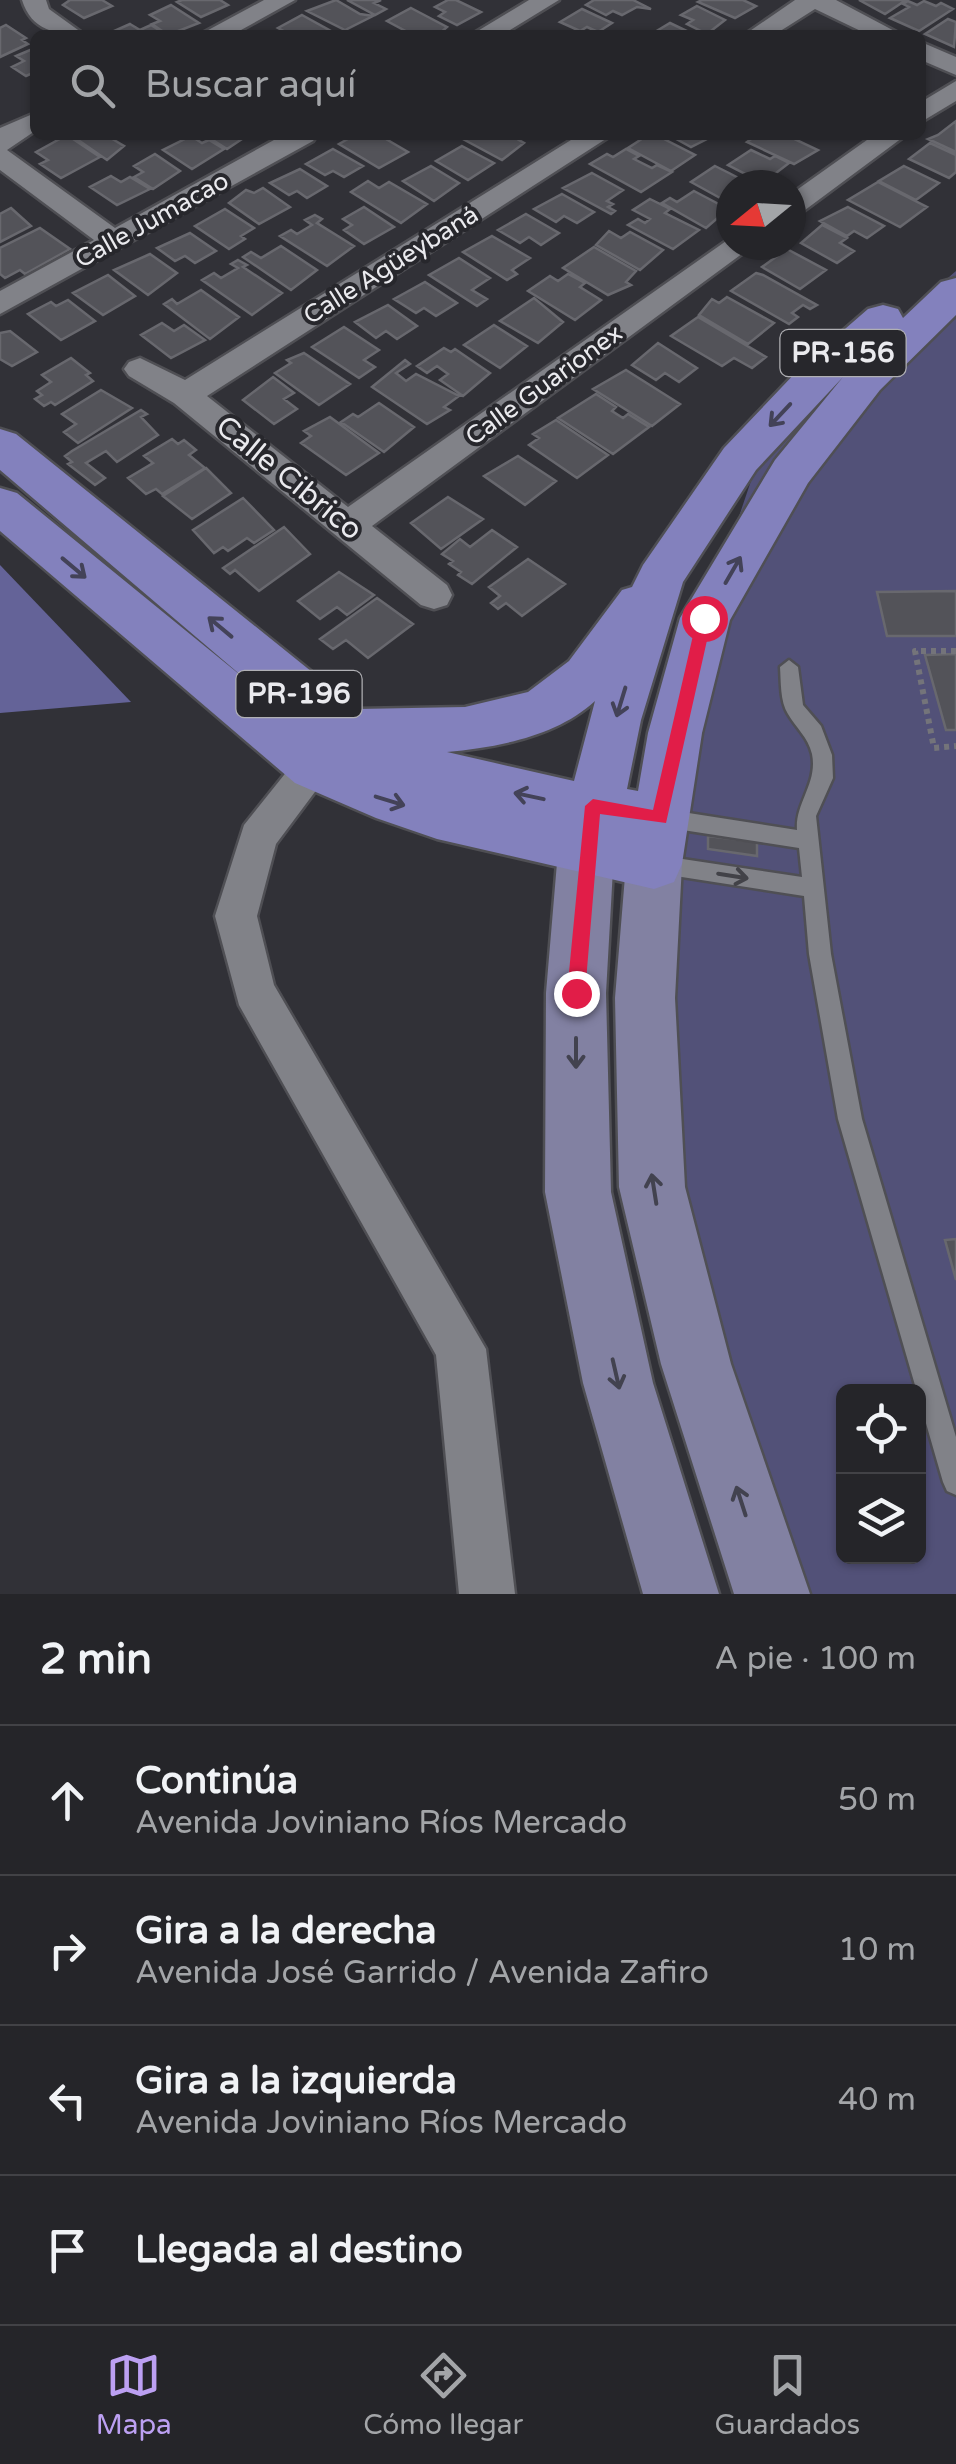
<!DOCTYPE html>
<html lang="es">
<head>
<meta charset="utf-8">
<style>
	body { margin:0; font-family:"Varela Round",sans-serif; background:#2d2d31; color:#f1f3f6 }
	.controls { position:absolute; right:30px; bottom:30px; display:grid; overflow:hidden; border-radius:15px; box-shadow:0 2px 8px #0004 }
	.controls button { width:90px; height:90px; display:grid; place-items:center; padding:0; border:0; border-bottom:2px solid #424246; background:#252529; color:#f1f3f6; font:50px sans-serif }
	.compass { position:absolute; left:716px; top:170px; width:90px; height:90px; border-radius:50%; background:#252529; box-shadow:0 2px 8px #0004; rotate:252deg }
	.stop { position:absolute; width:30px; height:30px; margin:-22px; border:8px solid #e11d48; border-radius:50%; background:#fff }
	.stop.end { background:#e11d48; border-color:#fff; box-shadow:0 2px 10px #0008 }
	.list { margin:0; padding:0; list-style:none }
	h2 { display:flex; justify-content:space-between; align-items:center; height:130px; margin:0; padding:0 40px; font-size:42px }
	h2 small { font-size:32px; font-weight:400; color:#a3a5a8 }
	.list li { display:grid; grid-template-columns:65px 1fr auto; gap:30px; align-items:center; box-sizing:border-box; height:150px; padding:0 40px; border-top:2px solid #424246 }
	.list b { display:block; font-size:38px; white-space:nowrap }
	.list p { margin:0; font-size:32px; white-space:nowrap; color:#a3a5a8 }
	.list em { font-size:32px; font-style:normal; color:#a3a5a8 }
	.icon { flex:none; width:55px; height:55px; fill:none; stroke:currentColor; stroke-width:2; stroke-linecap:round; stroke-linejoin:round }
	.map { position:relative; flex:none; width:956px; height:1594px; overflow:hidden }
	.search { position:absolute; background:#252529; box-shadow:0 2px 8px #0004; left:30px; right:30px; top:30px; height:110px; display:flex; align-items:center; gap:25px; box-sizing:border-box; padding:0 35px; border-radius:15px; color:#a3a5a8; font-size:38px }
	.sheet { height:730px; background:#252529 }
	nav { display:flex; justify-content:space-around; align-items:center; box-sizing:border-box; height:140px; border-top:2px solid #424246; background:#252529; font-size:28px; color:#a3a5a8 }
	nav a { display:grid; justify-items:center; gap:5px }
	nav .on { color:#bca0f2 }
	.map>svg:first-child { display:block }
	.green { fill:#525178; fill-rule:evenodd }
	.forest { fill:#646398 }
	.building { fill:#535359; stroke:#68686e; stroke-width:2.5 }
	.lines { fill:none; stroke-linecap:round; stroke-linejoin:round }
	.lane-casing { stroke:#4f4f54; stroke-width:5 }
	.street-casing { stroke:#4f4f54; stroke-width:5 }
	.secondary-casing { stroke:#4f4f54; stroke-width:5 }
	.primary-casing { stroke:#4f4f54; stroke-width:5 }
	.path { stroke:#74747a; stroke-width:6; stroke-dasharray:5 5; stroke-linecap:butt }
	.lane { fill:#818288; fill-rule:evenodd }
	.street { fill:#818288; fill-rule:evenodd }
	.secondary { fill:#8281a2; fill-rule:evenodd }
	.primary { fill:#8381bd; fill-rule:evenodd }
	.oneway { stroke:#434258 }
	.oneway2 { stroke:#424248 }
	.oneway3 { stroke:#42424f }
	.route { fill:#e11d48 }
	.labels { text-anchor:middle; dominant-baseline:central; stroke-width:8; stroke-linejoin:round; paint-order:stroke }
	.far-street-label { font-size:25px; fill:#eaeaee; stroke:#27272c }
	.shield { fill:#27272c; stroke:#b0b0b4; stroke-width:2.5 }
	.shield-label { font-size:28px; font-weight:bold; fill:#eaeaee }
	.street-label { font-size:30px; fill:#eaeaee; stroke:#27272c }
</style>
</head>
<body>
<div class="map">
<svg width="956" height="1594" viewBox="0 0 956 1594">
	<rect width="100%" height="100%" fill="#313137"/>
	<!-- green -->
	<path class="green" d="M956,271V1594H793L693,1314L653,1032L729,546L755,469L833,377ZM844,1392H918V1556H844Z"/>
	<!-- forest -->
	<path class="forest" d="M0,565L131,702L0,713Z"/>
	<!-- building -->
	<path class="building" d="M70,0H102L112,6L84,18L63,5Z
		M182,0H220L228,5L201,17L177,2Z
		M336,0L360,14L373,16L345,30L307,11Z
		M347,0H381L374,3L386,9L375,15Z
		M448,0H456L481,12L457,25L439,16L445,12L435,7Z
		M594,0H633L651,9L637,7L622,15L613,11L606,15L586,5Z
		M702,0H743L756,6L735,18L698,2Z
		M859,0H906L885,14Z
		M908,1L917,5L924,1L936,6L941,3L953,9L919,31L890,18L909,7L903,4Z
		M171,5L199,23L168,35L152,24L160,21L150,15Z
		M697,6L725,20L707,34L687,24L693,20L681,15Z
		M411,8L447,27L438,35H413L387,21Z
		M582,9L612,23L598,32L587,27L580,31L560,22Z
		M302,15L329,30L318,35H291L278,28Z
		M948,19L956,22L954,47L925,34Z
		M670,23L695,35H650Z
		M130,24L140,30L151,25L165,34L112,32Z
		M6,25L26,38L22,40L28,44L0,57V28Z
		M35,48V72L26,76L12,67L24,61L16,56Z
		M956,121V152L928,139L938,135Z
		M67,135L100,157L61,178L40,164L48,160L36,152Z
		M71,135H121L114,140L124,146L107,160Z
		M205,135H248L227,149Z
		M355,135H379L408,152L379,168L339,144Z
		M466,135H510L524,143L502,160L461,138Z
		M648,135H656L695,155L671,171L628,148Z
		M669,135H712L713,136L691,147Z
		M757,135H786L818,150L794,164L747,142Z
		M191,136L202,143L209,140L224,149L192,169L163,150Z
		M930,143L956,155V172L949,178L909,159Z
		M462,146L494,163L468,180L436,161Z
		M333,149L363,166L344,177L333,171L325,175L306,164Z
		M626,149L639,156L634,159L652,168L657,165L672,172L641,192L590,164L607,154L613,157Z
		M751,150L770,159L775,156L789,163L763,183L728,165Z
		M155,154L180,171L153,189L134,177L143,172L134,166Z
		M431,166L459,183L434,201L403,181Z
		M715,166L729,173L752,185H731V204L691,182Z
		M904,166L939,183L916,200L879,181Z
		M300,169L327,186L307,198L297,191L289,195L270,183Z
		M592,173L623,190L607,201L613,204L608,207L615,211L611,214L563,188Z
		M111,176L121,182L130,177L150,189L117,205L90,187Z
		M368,181L379,188L389,182L427,204L401,223L351,192Z
		M878,182L927,207L900,227L848,200Z
		M263,188L290,207L259,224L229,203L246,190L254,193Z
		M694,191L728,209L706,228L662,203L670,198L677,202Z
		M562,194L594,212L577,223L564,216L556,222L534,209Z
		M650,199L670,209L665,213L699,230L673,249L628,225L638,219L645,223L650,219L633,210Z
		M364,207L394,227L364,244L344,230L352,225L343,219Z
		M848,207L884,226L867,238L854,231L847,236L820,221Z
		M11,208L31,226L0,242V214Z
		M225,209L254,228L241,236L245,239L229,249L195,226Z
		M526,214L559,233L541,245L529,237L520,243L498,230Z
		M315,215L322,219L317,223L354,246L327,266L280,236L291,230L297,234L312,225L305,220Z
		M822,225L847,238L840,243L854,251L837,263L801,243Z
		M40,228L70,249L25,274L20,270L5,278L0,274V248Z
		M609,231L621,238L630,232L663,250L640,270L596,245Z
		M190,233L216,251L195,263L185,256L175,261L157,248Z
		M492,236L530,258L512,270L517,274L507,280L463,252Z
		M281,246L317,270L291,290L243,257L251,252L261,258Z
		M594,247L636,271L626,282L631,285L608,295L563,268Z
		M787,249L826,270L800,289L762,267Z
		M150,254L177,273L148,295L114,270Z
		M459,258L490,278L472,290L487,299L477,306L429,275Z
		M238,260L247,265L243,267L282,293L252,315L202,280L214,273L221,278L238,268L231,264Z
		M756,273L763,275L817,305L810,309L803,305L792,313L798,317L789,324L731,291Z
		M568,274L585,283L580,287L601,300L575,320L528,291L550,276L558,281Z
		M108,275L135,296L103,315L73,293Z
		M425,282L457,303L436,316L424,308L416,313L394,299Z
		M201,290L239,317L210,339L164,304L172,299L177,304Z
		M727,297L774,323L748,344L699,315L712,299L719,303Z
		M534,298L563,322L538,343L500,321Z
		M68,300L95,321L61,340L28,314L51,302L56,306Z
		M388,305L417,326L397,339L386,331L376,338L355,322Z
		M698,317L766,357L752,368L734,358L722,366L671,336Z
		M162,323L174,331L184,325L205,340L171,358L141,335Z
		M494,325L527,346L500,368L464,345Z
		M344,327L379,350L364,360L375,367L359,378L312,347Z
		M10,331L37,352L12,366L0,359V333Z
		M658,343L697,368L679,382L665,373L656,380L632,365Z
		M444,348L451,352L455,349L490,373L463,396L440,380L448,374L437,366L427,373L417,366Z
		M304,353L350,384L319,405L275,373L291,363L287,360Z
		M71,358L90,373L86,375L93,381L55,405L51,402L44,406L35,399L42,395L37,391L51,382L42,375Z
		M405,360L410,364L396,373L406,381L416,374L459,396L444,407L450,410L427,424L372,387Z
		M626,370L680,404L652,426L593,389Z
		M273,377L294,393L284,399L297,409L274,424L243,400Z
		M101,390L132,408L78,443L64,432L76,424L62,414Z
		M596,394L616,407L612,411L623,418L628,414L649,427L613,454L558,418Z
		M379,403L414,427L384,452L341,422L353,414L358,417Z
		M141,410L147,414L141,417L158,435L117,462L106,451L86,463L105,478L95,485L68,464L72,462L65,456L72,451Z
		M330,417L379,453L346,475L301,443L311,436L304,431Z
		M556,420L608,455L577,478L529,445L539,438L533,434Z
		M172,439L178,444L184,440L196,450L189,455L205,468L162,494L156,489L146,494L128,478L153,463L144,456Z
		M518,456L556,481L525,505L484,476Z
		M206,468L231,493L192,519L163,496Z
		M448,497L483,519L441,549L411,523Z
		M243,498L274,530L254,543L247,538L228,551L223,547L214,553L193,530Z
		M284,527L310,554L259,591L235,570L230,574L223,568Z
		M492,530L517,547L472,584L458,575L461,572L449,564L453,561L442,554L460,539L470,547Z
		M528,559L565,584L522,616L506,603L498,609L491,603L500,596L489,587Z
		M339,572L374,595L347,615L337,607L320,619L298,601Z
		M956,591V636H887L877,592Z
		M377,598L413,624L368,658L346,640L333,649L320,639Z
		M956,654V730H946L925,655Z
		M708,836L757,842V856L708,849Z
		M956,1239V1280L945,1240Z"/>
	<g class="lines">
		<!-- lane casing -->
		<g class="lane-casing">
			<path id="lane" d="M789,660L798,667L803,705L821,726L832,755L833,778L816,816L831,954L862,1119L956,1437V1495L947,1491L943,1482L838,1119L809,954L804,896L656,873L649,870L646,864L649,858L656,855L802,877L799,848L663,827L656,824L653,818L656,812L663,809L797,830C795,803 818,783 812,754C808,737 796,728 788,714C780,702 781,681 780,667Z"/>
		</g>
		<!-- street casing -->
		<g class="street-casing">
			<path id="street" d="M22,0H46L49,9L85,35C56,35 31,30 22,0Z
				M264,0H295L232,35H199Z
				M529,0H559L502,35H471Z
				M795,0H836L902,35H869L815,9L774,35H744Z
				M921,42L956,57V75L921,60Z
				M956,81V101L921,122V102Z
				M35,113V131L7,150L115,228L283,135H317L313,141L0,314V291L94,240L0,170V128Z
				M579,135H612L207,396L348,507L729,239L731,245H754L372,526L447,585L452,595L447,605L434,609L421,605L174,403L129,376L124,369L129,362L140,358L185,380Z
				M874,135H906L801,213L791,216V194Z
				M334,725L348,730L353,741L276,844L257,916L274,985L486,1349L515,1594H459L436,1355L239,1005L215,916L244,825L320,730Z"/>
		</g>
		<!-- secondary casing -->
		<g class="secondary-casing">
			<path id="secondary" d="M586,826L606,834L614,851L606,993L611,1192L653,1383L719,1594H643L583,1383L545,1192L546,993L558,851L566,834Z
				M654,839L674,846L682,864L675,998L685,1187L731,1364L810,1594H734L661,1364L619,1187L615,998L626,864L634,846Z"/>
		</g>
		<!-- primary casing -->
		<g class="primary-casing">
			<path id="primary" d="M956,278V315L880,390L808,483L730,620L702,733L682,864L674,882L654,889L437,839L376,818L295,783L0,531V488L17,493L250,683L0,470V429L16,434L358,709L465,707L528,692L569,661L622,590L632,587L643,565L724,448L800,368L868,309L883,305L898,309L903,318L941,282ZM843,377L775,460L680,618L648,733L638,791L627,789L641,720L683,582L756,470ZM595,701L574,781L447,752C497,747 556,737 595,701Z"/>
		</g>
		<!-- path -->
		<path class="path" d="M956,651H915L934,748L956,746"/>
		<!-- lane -->
		<use href="#lane" class="lane"/>
		<!-- street -->
		<use href="#street" class="street"/>
		<!-- secondary -->
		<use href="#secondary" class="secondary"/>
		<!-- primary -->
		<use href="#primary" class="primary"/>
	</g>
	<!-- one-way arrows -->
	<defs><path id="oneway-shaft" d="M-6 0H5M1.5-3L5.5 0L1.5 3" fill="none" stroke-width="1.6" stroke-linecap="round" stroke-linejoin="round" transform="scale(2.5)"/></defs>
	<g class="oneway">
		<use href="#oneway-shaft" transform="translate(780 415) rotate(133)"/>
		<use href="#oneway-shaft" transform="translate(74 568) rotate(40)"/>
		<use href="#oneway-shaft" transform="translate(733 570) rotate(-60)"/>
		<use href="#oneway-shaft" transform="translate(220 627) rotate(-140)"/>
		<use href="#oneway-shaft" transform="translate(621 702) rotate(107)"/>
		<use href="#oneway-shaft" transform="translate(529 796) rotate(-168)"/>
		<use href="#oneway-shaft" transform="translate(390 801) rotate(17)"/>
	</g>
	<use class="oneway2" href="#oneway-shaft" transform="translate(733 876) rotate(9)"/>
	<g class="oneway3">
		<use href="#oneway-shaft" transform="translate(576 1053) rotate(90)"/>
		<use href="#oneway-shaft" transform="translate(654 1189) rotate(-99)"/>
		<use href="#oneway-shaft" transform="translate(616 1374) rotate(77)"/>
		<use href="#oneway-shaft" transform="translate(741 1501) rotate(-108)"/>
	</g>
	<!-- route -->
	<path class="route" d="M704,613L712,618L666,823L600,814L585,993L576,1001L567,993L585,806L593,799L653,810L697,618Z"/>
	<g class="labels">
		<!-- far-street labels -->
		<g class="far-street-label">
			<text transform="translate(152 220) rotate(-29)">Calle Jumacao</text>
			<text transform="translate(391 265) rotate(-32)">Calle Agüeybaná</text>
			<text transform="translate(544 385) rotate(-36)">Calle Guarionex</text>
		</g>
		<!-- shield labels -->
		<g class="shield">
			<rect x="780.5" y="330" width="125" height="46" rx="8"/>
			<rect x="236.5" y="671" width="125" height="46" rx="8"/>
		</g>
		<g class="shield-label">
			<text x="843" y="353">PR-156</text>
			<text x="299" y="694">PR-196</text>
		</g>
		<!-- street labels -->
		<g class="street-label">
			<text transform="translate(289 478) rotate(39)">Calle Cibrico</text>
		</g>
	</g>
</svg>
<div class="controls">
<button><svg class="icon" aria-label="locate" viewBox="0 0 24 24"><circle cx="12" cy="12" r="6"/><path d="M12 2v4M12 18v4M2 12h4M18 12h4"/></svg></button>
<button><svg class="icon" aria-label="layers" viewBox="0 0 24 24"><path d="M12 4l9 5-9 5-9-5zM3 14l9 5 9-5"/></svg></button>
</div>
<svg class="compass" viewBox="-18 -18 36 36"><path d="M0-13l5 13h-10z" fill="#e53935"/><path d="M0 13l5-13h-10z" fill="#a3a5a8"/></svg>
<div class="stop" style="left:704px;top:618px"></div>
<div class="stop end" style="left:576px;top:993px"></div>
<div class="search"><svg class="icon" aria-label="search" viewBox="0 0 24 24"><circle cx="10" cy="10" r="6"/><path d="M15 15l6 6"/></svg>Buscar aquí</div>
</div>
<section class="sheet">
<h2>2 min<small>A pie · 100 m</small></h2>
<ul class="list">
<li><svg class="icon" aria-label="ahead" viewBox="0 0 24 24"><path d="M12 20V5M6 11l6-6 6 6"/></svg><div><b>Continúa</b><p>Avenida Joviniano Ríos Mercado</p></div><em>50 m</em></li>
<li><svg class="icon" aria-label="right" viewBox="0 0 24 24"><path d="M7 20v-9h11M14 6l5 5-5 5"/></svg><div><b>Gira a la derecha</b><p>Avenida José Garrido / Avenida Zafiro</p></div><em>10 m</em></li>
<li><svg class="icon" aria-label="left" viewBox="0 0 24 24"><path d="M17 20v-9H6M10 6l-5 5 5 5"/></svg><div><b>Gira a la izquierda</b><p>Avenida Joviniano Ríos Mercado</p></div><em>40 m</em></li>
<li><svg class="icon" aria-label="arrive" viewBox="0 0 24 24"><path d="M6 21V4h12l-3 4 3 4H6"/></svg><div><b>Llegada al destino</b></div></li>
</ul>
</section>
<nav>
<a class="on"><svg class="icon" aria-label="map" viewBox="0 0 24 24"><path d="M3 6l6-2 6 2 6-2v14l-6 2-6-2-6 2zM9 4v14M15 6v14"/></svg>Mapa</a>
<a><svg class="icon" aria-label="directions" viewBox="0 0 24 24"><path d="M12 3l9 9-9 9-9-9zM9 14v-3h6M13 9l2 2-2 2"/></svg>Cómo llegar</a>
<a><svg class="icon" aria-label="saved" viewBox="0 0 24 24"><path d="M7 4h10v16l-5-4-5 4z"/></svg>Guardados</a>
</nav>
</body>
</html>
